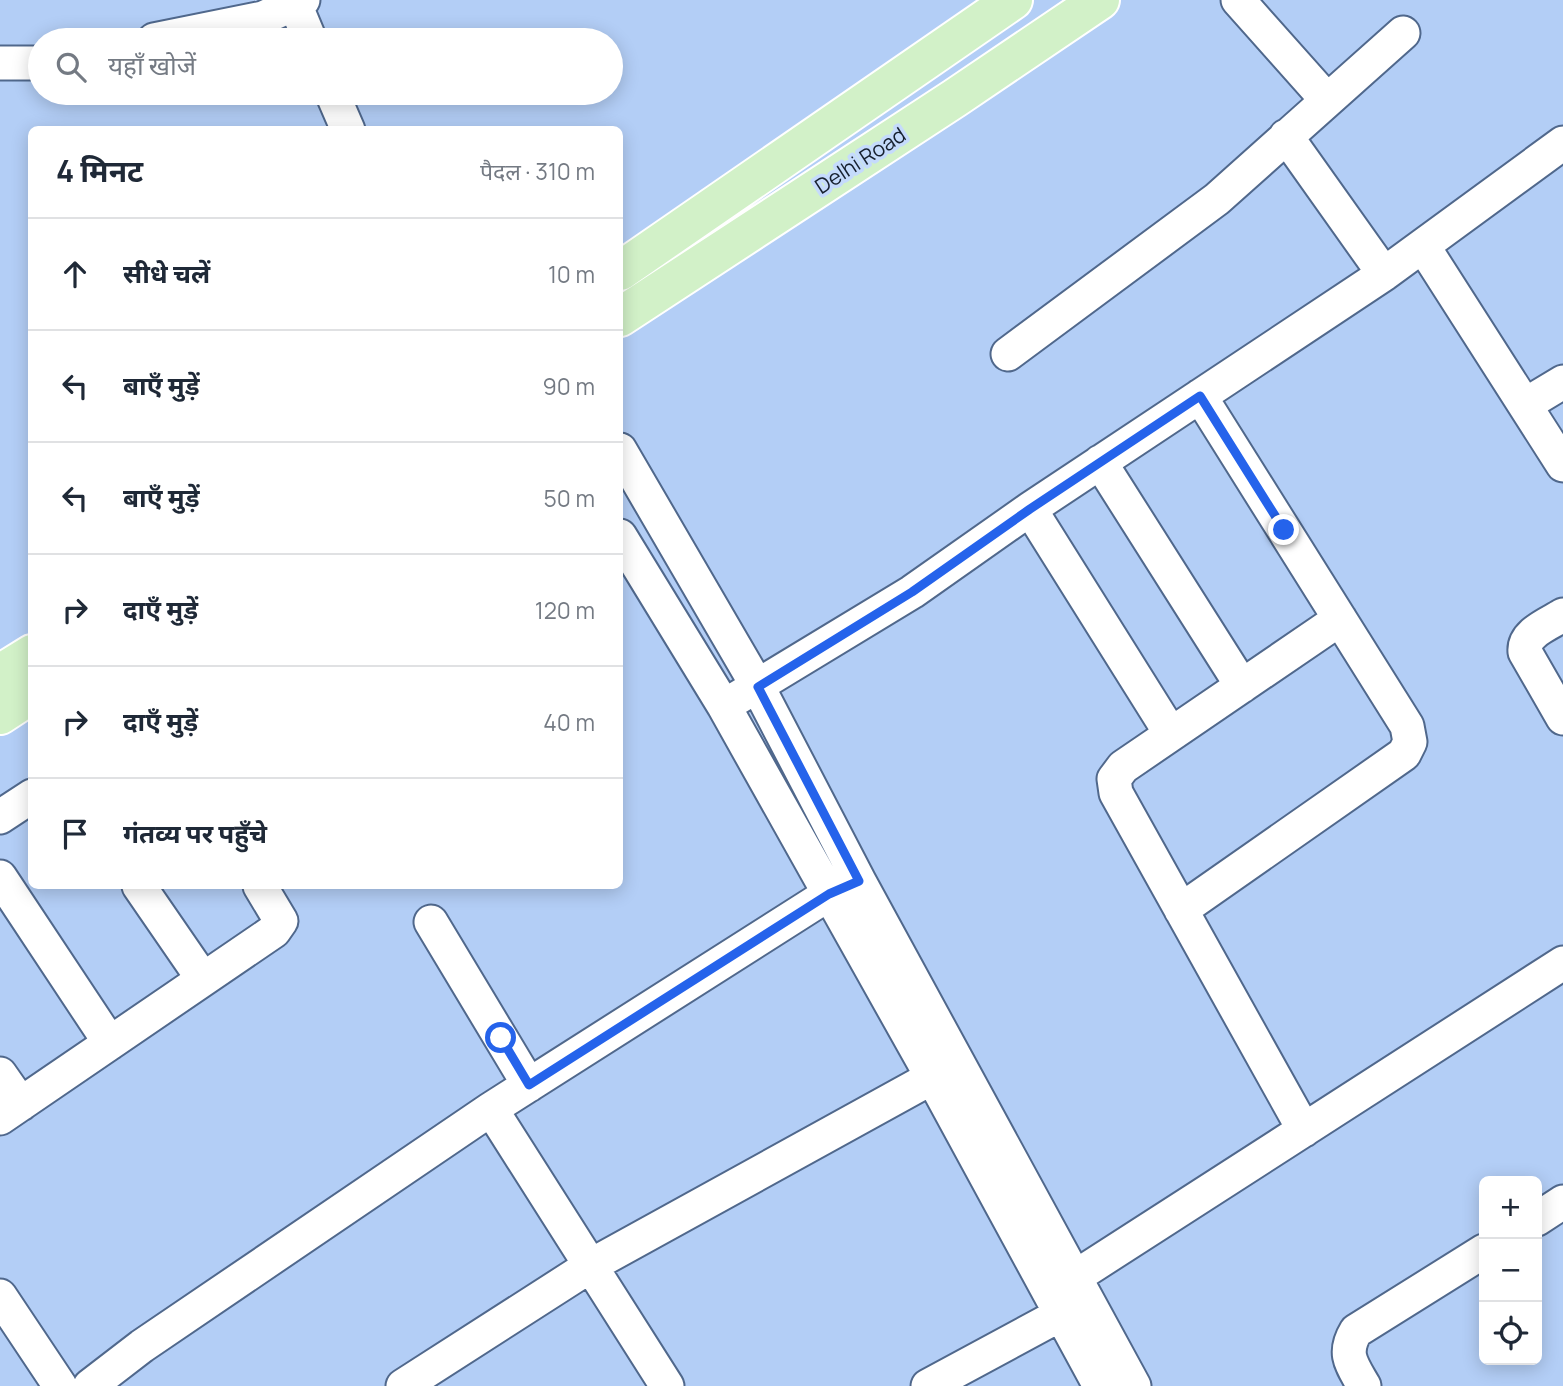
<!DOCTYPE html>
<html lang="hi">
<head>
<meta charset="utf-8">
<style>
	body { margin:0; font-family:Manrope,"Noto Sans Devanagari",sans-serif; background:#f6f6f7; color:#1f2937 }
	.controls { position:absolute; right:21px; bottom:21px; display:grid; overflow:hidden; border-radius:10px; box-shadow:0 4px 18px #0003 }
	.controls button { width:63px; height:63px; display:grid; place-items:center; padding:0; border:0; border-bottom:2px solid #e0e1e3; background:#fff; color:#1f2937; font:35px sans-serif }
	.stop { position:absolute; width:21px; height:21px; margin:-16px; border:5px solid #2563eb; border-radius:50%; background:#fff }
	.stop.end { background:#2563eb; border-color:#fff; box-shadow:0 2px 7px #0008 }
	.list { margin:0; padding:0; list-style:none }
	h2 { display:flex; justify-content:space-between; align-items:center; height:91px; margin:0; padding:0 28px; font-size:30px }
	h2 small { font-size:23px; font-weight:400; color:#747a83 }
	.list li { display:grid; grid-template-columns:46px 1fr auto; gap:21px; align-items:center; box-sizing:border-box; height:112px; padding:0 28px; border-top:2px solid #e0e1e3 }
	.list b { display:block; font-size:26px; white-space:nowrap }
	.list em { font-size:23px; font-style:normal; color:#747a83 }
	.icon { flex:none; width:38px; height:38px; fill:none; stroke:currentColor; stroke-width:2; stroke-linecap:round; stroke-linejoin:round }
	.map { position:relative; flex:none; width:1563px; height:1386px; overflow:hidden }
	.search { position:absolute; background:#fff; box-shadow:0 4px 18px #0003; left:28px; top:28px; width:595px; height:77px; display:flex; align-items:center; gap:18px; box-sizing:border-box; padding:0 24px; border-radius:38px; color:#747a83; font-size:26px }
	.panel { position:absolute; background:#fff; box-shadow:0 4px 18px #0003; left:28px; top:126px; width:595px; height:763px; border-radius:10px }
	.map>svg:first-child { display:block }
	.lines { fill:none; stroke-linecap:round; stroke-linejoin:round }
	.minor-casing { stroke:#50688c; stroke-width:37 }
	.major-casing { stroke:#fff; stroke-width:42 }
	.minor { stroke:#fff; stroke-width:33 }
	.major { stroke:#d2f1c8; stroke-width:38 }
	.route { stroke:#2563eb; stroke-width:9 }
	.labels { text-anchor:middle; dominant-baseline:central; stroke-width:7; stroke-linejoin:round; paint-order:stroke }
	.street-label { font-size:21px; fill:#16202f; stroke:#c5dbfc }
</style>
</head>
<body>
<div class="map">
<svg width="1563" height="1386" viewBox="0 0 1563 1386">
	<rect width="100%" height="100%" fill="#b3cef6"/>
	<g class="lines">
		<!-- minor casing -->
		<g class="minor-casing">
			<path id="minor" d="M1238,0L1327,100
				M295,4L310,40
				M154,40L263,18L303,0
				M0,63H40
				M332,93L348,130
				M1286,136L1384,274
				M1423,246L1563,465
				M1008,354L1217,199L1403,33
				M1525,405L1563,382
				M620,450L758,687L859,881L1134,1386
				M1100,462L1242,686
				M1030,509L1171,734
				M620,536L724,706L932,1077L1100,1386
				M1563,615C1549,624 1523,633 1525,652L1563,718
				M724,706L912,592L1030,509L1384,274L1563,143
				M0,817L32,796
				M0,877L110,1043
				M139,886L203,979
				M1181,910L1404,754L1410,742L1407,726L1200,396
				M431,922L529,1085
				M0,1074L21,1104
				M491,1109L667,1386
				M0,1118L274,931L281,921L260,886
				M1304,1130L1116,793L1114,779L1123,767L1340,619
				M1537,1219L1563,1202
				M1058,1288L1563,963
				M0,1296L60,1386
				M90,1386L142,1346L491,1109L829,894L847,886
				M403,1386L590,1266L951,1067
				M928,1386L1080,1304
				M1364,1386C1352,1365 1342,1354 1356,1331L1484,1251"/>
		</g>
		<!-- major casing -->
		<g class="major-casing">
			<path id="major" d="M620,271L1013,0
				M620,317L955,98L1100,0
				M0,674L32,654
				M0,715L32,694"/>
		</g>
		<!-- minor -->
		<use href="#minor" class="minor"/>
		<!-- major -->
		<use href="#major" class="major"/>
	</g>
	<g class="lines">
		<!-- route -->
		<path class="route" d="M501,1038L529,1085L829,894L859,881L758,687L912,592L1030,509L1200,396L1284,530"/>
	</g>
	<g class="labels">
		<!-- street labels -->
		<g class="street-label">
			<text transform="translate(860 160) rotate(-33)">Delhi Road</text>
		</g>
	</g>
</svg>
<div class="controls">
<button>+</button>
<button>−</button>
<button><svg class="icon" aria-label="locate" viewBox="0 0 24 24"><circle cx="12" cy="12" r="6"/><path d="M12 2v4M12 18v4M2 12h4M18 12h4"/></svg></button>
</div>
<div class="stop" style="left:501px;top:1038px"></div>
<div class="stop end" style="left:1284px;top:530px"></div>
<div class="search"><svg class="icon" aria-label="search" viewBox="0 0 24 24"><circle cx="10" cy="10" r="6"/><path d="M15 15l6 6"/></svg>यहाँ खोजें</div>
<section class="panel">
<h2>4 मिनट<small>पैदल · 310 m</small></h2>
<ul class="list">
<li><svg class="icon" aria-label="ahead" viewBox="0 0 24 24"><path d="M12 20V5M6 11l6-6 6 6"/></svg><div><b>सीधे चलें</b></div><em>10 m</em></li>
<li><svg class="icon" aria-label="left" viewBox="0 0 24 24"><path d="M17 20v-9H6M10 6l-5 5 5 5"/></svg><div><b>बाएँ मुड़ें</b></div><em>90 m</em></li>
<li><svg class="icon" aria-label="left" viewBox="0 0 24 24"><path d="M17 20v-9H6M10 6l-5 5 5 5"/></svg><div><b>बाएँ मुड़ें</b></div><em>50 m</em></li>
<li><svg class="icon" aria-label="right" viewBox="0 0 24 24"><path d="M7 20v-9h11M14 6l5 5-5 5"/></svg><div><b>दाएँ मुड़ें</b></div><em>120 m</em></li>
<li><svg class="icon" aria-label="right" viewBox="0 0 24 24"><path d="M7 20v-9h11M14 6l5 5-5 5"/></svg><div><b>दाएँ मुड़ें</b></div><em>40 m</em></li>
<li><svg class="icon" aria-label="arrive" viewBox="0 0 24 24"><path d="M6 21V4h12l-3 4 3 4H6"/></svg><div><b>गंतव्य पर पहुँचे</b></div></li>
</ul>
</section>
</div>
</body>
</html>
